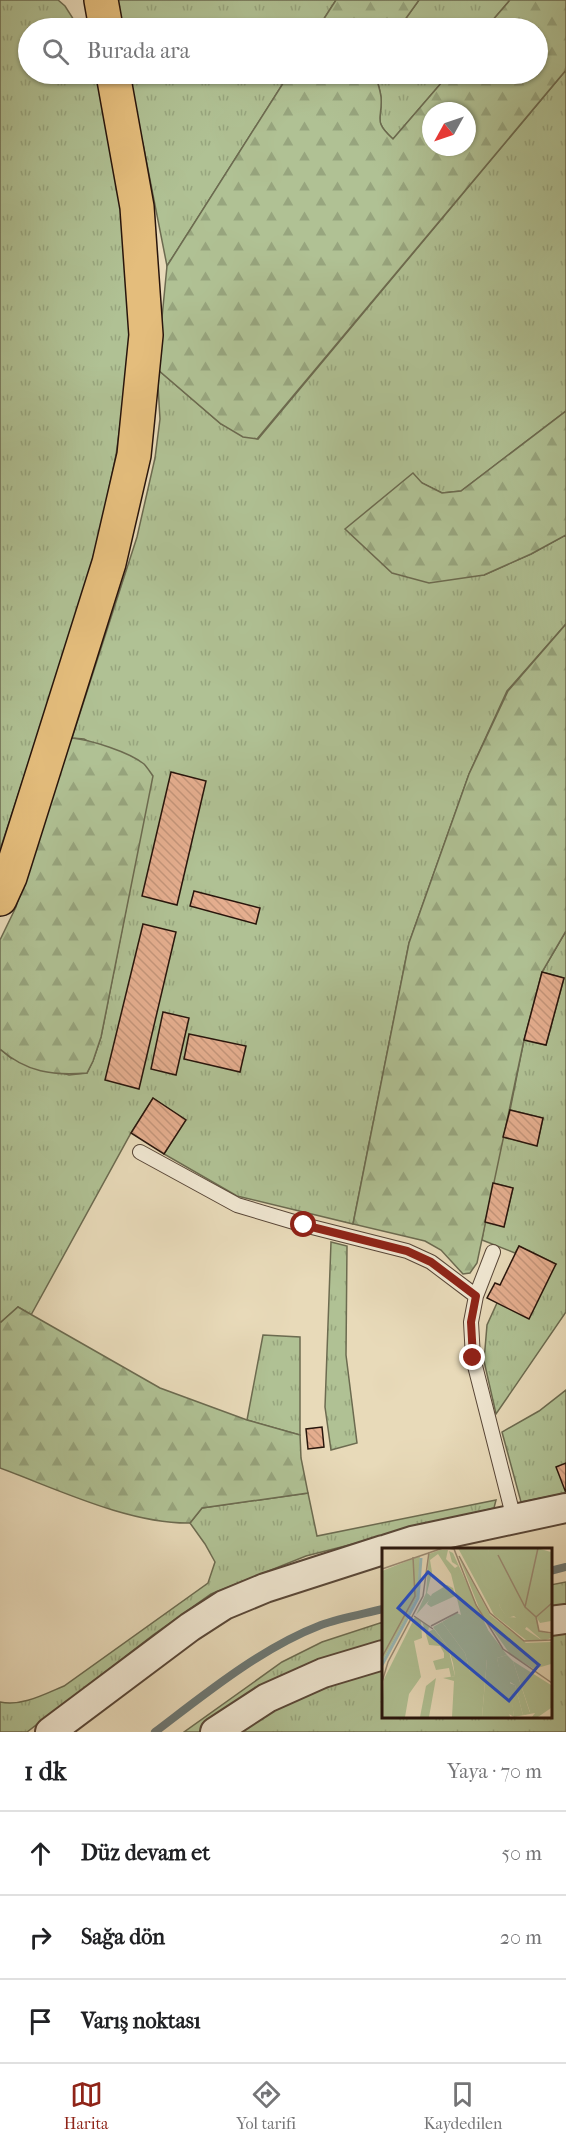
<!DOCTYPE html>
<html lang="tr">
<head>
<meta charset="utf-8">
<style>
	body { margin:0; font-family:"IM FELL French Canon",serif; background:#f2f2f2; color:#202124 }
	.compass { position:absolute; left:422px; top:102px; width:54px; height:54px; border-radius:50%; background:#fff; box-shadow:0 2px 4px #0004; rotate:230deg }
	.stop { position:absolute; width:18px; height:18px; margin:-14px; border:4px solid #8f2418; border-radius:50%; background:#fff }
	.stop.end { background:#8f2418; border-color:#fff; box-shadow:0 2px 6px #0008 }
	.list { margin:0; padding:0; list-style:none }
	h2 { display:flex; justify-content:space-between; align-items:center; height:78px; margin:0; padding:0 24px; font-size:26px }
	h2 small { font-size:20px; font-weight:400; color:#757577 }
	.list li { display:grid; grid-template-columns:39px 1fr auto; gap:18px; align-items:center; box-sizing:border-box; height:84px; padding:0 24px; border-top:2px solid #e0e0e0 }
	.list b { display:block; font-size:22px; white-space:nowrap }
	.list em { font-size:20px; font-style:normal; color:#757577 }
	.icon { flex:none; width:33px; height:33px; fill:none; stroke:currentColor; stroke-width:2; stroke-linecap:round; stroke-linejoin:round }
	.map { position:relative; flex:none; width:566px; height:1732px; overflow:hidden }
	.search { position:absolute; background:#fff; box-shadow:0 2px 4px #0004; left:18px; right:18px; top:18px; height:66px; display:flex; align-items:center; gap:15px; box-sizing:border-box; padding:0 21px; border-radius:33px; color:#757577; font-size:22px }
	.sheet { height:330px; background:#fff }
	nav { display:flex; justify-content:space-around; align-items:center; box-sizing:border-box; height:84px; border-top:2px solid #e0e0e0; background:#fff; font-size:16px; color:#757577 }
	nav a { display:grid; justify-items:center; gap:3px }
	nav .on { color:#8f2418 }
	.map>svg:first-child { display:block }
	.grass { fill:url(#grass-tufts); stroke:#6c6b50; stroke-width:1.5 }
	.forest { fill:url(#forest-firs); stroke:#6c6b50; stroke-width:1.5; fill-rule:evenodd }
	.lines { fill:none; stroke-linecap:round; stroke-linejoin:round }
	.stream { stroke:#6c7773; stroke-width:8 }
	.building { fill:url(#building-back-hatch); stroke:#28150c; stroke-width:1.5 }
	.lane-casing { stroke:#584637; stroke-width:16 }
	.street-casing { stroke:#584637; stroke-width:32 }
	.primary-casing { stroke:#28150c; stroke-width:36 }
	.lane { stroke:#f0e7d2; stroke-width:14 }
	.street { stroke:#f0e7d2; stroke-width:28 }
	.primary { stroke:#e4bd7c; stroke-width:33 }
	.route { stroke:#8f2418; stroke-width:8 }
	.inset-river { fill:none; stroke:#99b9b8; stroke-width:3 }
	.inset-road { fill:none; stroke:#9b8b74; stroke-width:1.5 }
	.view { fill:#1d4ed8; fill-opacity:0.15; stroke:#1d4ed8; stroke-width:3 }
	.inset-edge { fill:none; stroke:#28150c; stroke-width:3 }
</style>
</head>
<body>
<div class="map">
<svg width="566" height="1732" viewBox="0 0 566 1732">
	<defs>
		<pattern id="grass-tufts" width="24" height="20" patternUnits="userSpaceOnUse" patternTransform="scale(1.5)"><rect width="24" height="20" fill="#b0c194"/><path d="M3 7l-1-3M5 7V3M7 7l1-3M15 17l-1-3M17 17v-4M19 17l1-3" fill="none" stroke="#97a57e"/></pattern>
		<pattern id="forest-firs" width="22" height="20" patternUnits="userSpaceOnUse" patternTransform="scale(1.5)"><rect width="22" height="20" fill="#b0c194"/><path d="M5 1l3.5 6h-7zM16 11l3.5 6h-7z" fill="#97a57e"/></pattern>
		<pattern id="building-back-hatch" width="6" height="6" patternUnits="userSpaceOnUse" patternTransform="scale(1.5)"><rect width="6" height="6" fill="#e5ae8f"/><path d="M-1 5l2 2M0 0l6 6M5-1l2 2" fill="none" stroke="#c4957a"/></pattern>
	</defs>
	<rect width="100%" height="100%" fill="#e8dab9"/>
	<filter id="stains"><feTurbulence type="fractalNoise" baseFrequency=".00333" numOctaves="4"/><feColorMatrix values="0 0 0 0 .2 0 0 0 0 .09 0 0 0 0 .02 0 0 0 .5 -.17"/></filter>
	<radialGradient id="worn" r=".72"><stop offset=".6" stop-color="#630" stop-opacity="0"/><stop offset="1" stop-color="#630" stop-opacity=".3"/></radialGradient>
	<!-- grass -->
	<path class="grass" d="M0,0H58L65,6L79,28H28V74H95L112,138L127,207L130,352L116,455L101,527L81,603L0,850Z
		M111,0H336L318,28H115Z
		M419,0H510L486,28H399Z
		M566,70V411L461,491L442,493L422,483L484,575L531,554L566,535V624L507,691L469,774L409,943L353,1224L237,1196L164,1154L185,1120L153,1098L131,1133L31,1315L18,1307L0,1323V1049L11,1058L69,1075L87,1073L93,1061L101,1037L152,776L84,739L72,738L137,537L155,458L160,419L157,369L221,424L258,439Z
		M122,74H289L167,266L143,144Z
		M375,74H449L393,139C372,120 383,119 381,97C380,89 377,81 375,74Z
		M566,931V1312L496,1414L484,1361L487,1325L497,1303L556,1264L519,1246L515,1253L482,1240L485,1222L504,1226L513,1188L493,1183L503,1137L537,1145L543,1118L510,1110L524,1040L546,1045L564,978L542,972Z
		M331,1242L347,1246L346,1355L357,1443L331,1450L325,1407Z
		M263,1335L300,1337V1435L247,1420Z
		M566,1390V1493L521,1502L502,1432L539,1411Z
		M308,1493L317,1536L496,1500L494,1508L306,1556L211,1594L153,1635L27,1732H0V1702C21,1707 45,1694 64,1686L208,1583L215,1562L205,1544L190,1523L202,1508Z
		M566,1582V1732H184L282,1662L322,1642L383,1622V1716H550V1585Z"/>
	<!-- forest -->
	<path class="forest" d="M336,0H419L399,28H318Z
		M510,0H566V70L257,439L243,437L221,424L157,369L167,266L289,74H375C377,81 380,89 381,97C383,119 372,120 393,139L449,74H538V28H486ZM431,111H467V147H431Z
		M566,411V535L531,554L484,575L429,583L392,573L345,529L413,473L422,483L442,493L461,491Z
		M566,624V931L542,972L524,1040L477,1263L470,1273L463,1274L441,1250L425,1241L353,1224L409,943L469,774L508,691Z
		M72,738C91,740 129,752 144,764C147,767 150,772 153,776L101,1037L93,1061L87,1073C53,1076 26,1072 0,1049V940L16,907L60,757Z
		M18,1307L160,1388L247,1420L300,1435L301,1458L308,1493L202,1508L190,1523C129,1524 57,1489 0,1468V1323Z"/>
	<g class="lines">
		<!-- stream -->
		<path class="stream" d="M550,1571L566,1567
			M155,1732C205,1694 261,1648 321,1625C340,1618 363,1614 383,1609"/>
	</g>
	<!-- building -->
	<path class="building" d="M171,772L206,781L177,905L142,896Z
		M194,891L260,908L256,924L190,906Z
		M143,924L176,932L139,1089L105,1080Z
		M542,972L564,978L546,1045L524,1040Z
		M163,1012L189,1018L176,1075L151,1069Z
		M189,1034L246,1046L240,1072L184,1059Z
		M153,1098L186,1120L164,1154L131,1133Z
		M510,1110L543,1118L537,1146L503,1137Z
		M493,1183L513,1188L504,1227L485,1222Z
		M519,1246L556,1264L529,1319L487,1298L495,1283L500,1285Z
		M322,1427L324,1447L308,1449L306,1429Z
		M566,1463V1493L556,1467Z"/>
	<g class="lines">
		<!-- lane casing -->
		<g class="lane-casing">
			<path id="lane" d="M140,1152L237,1205L304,1225L407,1251L431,1262L476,1296
				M493,1252L476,1296L471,1322L473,1358L514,1519"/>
		</g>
		<!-- street casing -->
		<g class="street-casing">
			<path id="street" d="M387,1549L412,1541L566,1508
				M550,1621L566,1619
				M50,1732L190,1627L224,1605L265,1588L383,1550
				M215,1732L267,1698L323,1673L383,1655"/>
		</g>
		<!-- primary casing -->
		<g class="primary-casing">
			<path id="primary" d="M101,0L106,28
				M0,899L10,877L109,563L134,455L146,335L137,207L113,74"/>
		</g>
		<!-- lane -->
		<use href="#lane" class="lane"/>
		<!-- street -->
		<use href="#street" class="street"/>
		<!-- primary -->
		<use href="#primary" class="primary"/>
	</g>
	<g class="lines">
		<!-- route -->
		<path class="route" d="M304,1225L407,1251L431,1262L476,1296L471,1322L473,1358"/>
	</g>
	<!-- overview -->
	<g transform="translate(382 1548)">
		<rect width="170" height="170" fill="#e8dab9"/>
		<path d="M106,0H155L169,4V73L158,75L155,70L157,83L169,86V90L161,93L132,68L125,70L118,59L108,23ZM58,2H66L64,11L73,20L76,18L70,14L67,3L71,5L106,82L125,107L115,110L128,169H100L105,111L93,124H88L83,105L60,74L75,65L79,67L69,26L56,6L48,12L50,24L45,45L50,49L34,67L44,45L47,6ZM38,8L35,49L0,114V23ZM77,9L108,67L144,95L169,94V116L152,121L128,106L99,65ZM33,69L39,72L40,90L32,93L39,129L27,146L23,169H0L2,131ZM40,73L47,79L46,84L52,81L66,99L73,128L69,129L67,120L54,122L51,113L62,110V105L58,98L47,97ZM131,113L169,137V160L156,169H150L153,165L132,169L127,135L133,137L141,167L148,164Z" fill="#b0c194"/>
		<path d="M76,0H106L118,59L125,69L141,70L147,76L143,81L161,93L144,92L112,67ZM65,37L71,40L73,48L49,59L45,56L50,46ZM94,60L106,82L102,84L84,65ZM60,74L83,105L88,124H93L97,113L105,110L100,169H70L72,133L61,130L73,128L71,115L66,99L51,79ZM125,107L131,113L148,165L141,167L133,137L128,134L132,169L125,165L115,110ZM54,130L47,169H38L44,138Z" fill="#b0c194"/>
		<path class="inset-river" d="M0,117L36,50L39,10"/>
		<path class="inset-road" d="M67,0L72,1L94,57L121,101L170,135M156,0L143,59L154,69L157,83L170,85M116,7L143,59M77,8L108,65L142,93L170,92M0,21L61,0M32,68L51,81M154,69L170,55M49,78L76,64M0,109L33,48L31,9M0,134L6,114L41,48L47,4"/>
		<path class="view" d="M46,24L157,117L127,153L16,60Z"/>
		<rect width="170" height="170" class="inset-edge"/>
	</g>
	<rect width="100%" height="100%" filter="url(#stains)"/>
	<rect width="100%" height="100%" fill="url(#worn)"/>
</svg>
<svg class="compass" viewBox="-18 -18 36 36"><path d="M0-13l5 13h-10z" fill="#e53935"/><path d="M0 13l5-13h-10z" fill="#757577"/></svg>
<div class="stop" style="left:304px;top:1225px"></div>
<div class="stop end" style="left:473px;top:1358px"></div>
<div class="search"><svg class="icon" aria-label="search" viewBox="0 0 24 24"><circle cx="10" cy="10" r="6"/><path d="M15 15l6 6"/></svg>Burada ara</div>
</div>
<section class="sheet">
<h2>1 dk<small>Yaya · 70 m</small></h2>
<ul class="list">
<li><svg class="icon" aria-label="ahead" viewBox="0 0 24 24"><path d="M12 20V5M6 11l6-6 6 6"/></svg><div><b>Düz devam et</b></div><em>50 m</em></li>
<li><svg class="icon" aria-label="right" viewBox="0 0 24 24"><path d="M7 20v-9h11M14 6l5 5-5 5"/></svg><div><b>Sağa dön</b></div><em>20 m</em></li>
<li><svg class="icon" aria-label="arrive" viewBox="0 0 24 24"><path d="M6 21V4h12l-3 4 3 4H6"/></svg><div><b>Varış noktası</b></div></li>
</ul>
</section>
<nav>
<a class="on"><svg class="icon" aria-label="map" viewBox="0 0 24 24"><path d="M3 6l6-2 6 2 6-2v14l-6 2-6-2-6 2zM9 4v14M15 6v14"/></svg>Harita</a>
<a><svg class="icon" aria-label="directions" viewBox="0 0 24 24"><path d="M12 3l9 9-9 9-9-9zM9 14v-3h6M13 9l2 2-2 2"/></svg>Yol tarifi</a>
<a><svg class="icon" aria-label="saved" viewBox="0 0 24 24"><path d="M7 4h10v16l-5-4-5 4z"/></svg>Kaydedilen</a>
</nav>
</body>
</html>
